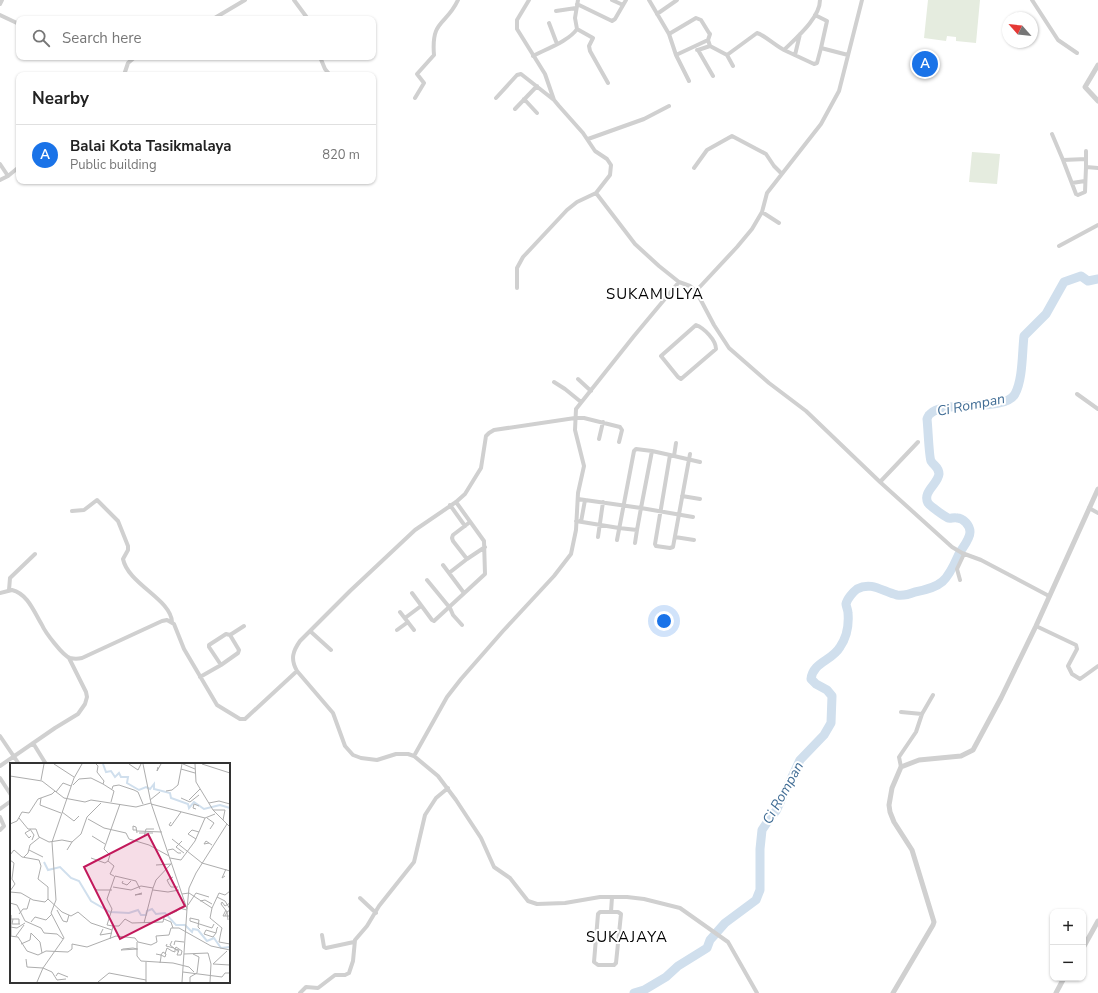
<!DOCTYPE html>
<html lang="en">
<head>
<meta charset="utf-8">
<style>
	body { margin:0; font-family:"Nunito Sans",sans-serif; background:#f2f2f2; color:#222 }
	.controls { position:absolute; right:12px; bottom:12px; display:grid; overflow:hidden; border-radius:8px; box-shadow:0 1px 3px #0004 }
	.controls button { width:36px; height:36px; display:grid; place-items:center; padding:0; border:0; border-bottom:1px solid #e0e0e0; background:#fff; color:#222; font:20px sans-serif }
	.compass { position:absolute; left:1002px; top:12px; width:36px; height:36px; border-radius:50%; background:#fff; box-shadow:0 1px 3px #0004; rotate:297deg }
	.you { position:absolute; left:664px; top:621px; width:14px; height:14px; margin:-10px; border:3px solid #fff; border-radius:50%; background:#1a73e8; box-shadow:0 0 0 6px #1a73e833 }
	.badge { display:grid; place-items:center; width:26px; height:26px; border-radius:50%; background:#1a73e8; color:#fff; font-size:13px; font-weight:700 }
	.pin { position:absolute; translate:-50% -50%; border:2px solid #fff; box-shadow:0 1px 4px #0006 }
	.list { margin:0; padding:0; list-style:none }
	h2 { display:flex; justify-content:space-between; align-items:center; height:52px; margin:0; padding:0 16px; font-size:17px }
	h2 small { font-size:13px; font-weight:400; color:#767676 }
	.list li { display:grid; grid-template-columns:26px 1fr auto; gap:12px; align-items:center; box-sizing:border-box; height:60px; padding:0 16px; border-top:1px solid #e0e0e0 }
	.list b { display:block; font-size:15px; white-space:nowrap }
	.list p { margin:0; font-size:13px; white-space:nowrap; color:#767676 }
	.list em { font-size:13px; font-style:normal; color:#767676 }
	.icon { flex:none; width:22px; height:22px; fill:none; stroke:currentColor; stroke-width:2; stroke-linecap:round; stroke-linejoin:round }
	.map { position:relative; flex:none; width:1098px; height:993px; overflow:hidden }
	.search { position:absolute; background:#fff; box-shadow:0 1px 3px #0004; left:16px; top:16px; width:360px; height:44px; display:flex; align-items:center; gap:10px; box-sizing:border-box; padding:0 14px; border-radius:8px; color:#767676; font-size:15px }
	.panel { position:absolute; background:#fff; box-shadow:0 1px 3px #0004; left:16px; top:72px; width:360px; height:112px; border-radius:8px }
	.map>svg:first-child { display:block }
	.green { fill:#e5ecdf }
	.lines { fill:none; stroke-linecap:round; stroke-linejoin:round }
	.river { stroke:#d0dfed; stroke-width:9 }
	.minor { stroke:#d0d0d0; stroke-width:4 }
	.tertiary { stroke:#d0d0d0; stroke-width:5 }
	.labels { text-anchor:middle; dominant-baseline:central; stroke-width:4; stroke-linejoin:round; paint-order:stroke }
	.water-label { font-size:14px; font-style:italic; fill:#416d95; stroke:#fff }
	.quarter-label { font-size:15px; letter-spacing:1px; fill:#000; stroke:#fff }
	.inset-river { fill:none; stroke:#d0dfed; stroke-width:2 }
	.inset-road { fill:none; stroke:#adadad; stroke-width:1 }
	.view { fill:#c2185b; fill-opacity:0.15; stroke:#c2185b; stroke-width:2 }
	.inset-edge { fill:none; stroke:#333; stroke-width:2 }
</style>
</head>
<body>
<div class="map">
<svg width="1098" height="993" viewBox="0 0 1098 993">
	<rect width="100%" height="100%" fill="#fff"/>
	<!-- green -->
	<path class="green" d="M928,0H980L976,43L956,41V37L947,36L946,41L924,38Z
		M972,152L1000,154L997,184L969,182Z"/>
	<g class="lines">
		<!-- river -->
		<path class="river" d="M634,993L644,990L666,977L678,966L707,948L710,940L725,923L756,900L760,890V849L762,830L770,818L776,811L800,760L824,735L831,723L832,696L827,690L816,684L811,679C813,662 832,661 840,647C847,637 849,625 848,613C848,610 846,606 846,604C847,599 853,592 857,589C872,581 883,592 897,595C903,596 910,594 915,592C942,587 947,581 958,556C961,549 970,540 970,532C970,525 963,518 957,518C954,517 950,519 948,518C944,516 930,506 928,503C922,492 938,484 939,474C939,467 934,466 931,461C929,457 928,427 927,419C928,417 928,415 930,414C944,399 1004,413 1015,394C1023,379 1022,353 1024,336L1046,314L1064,282L1081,276L1088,281L1098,279"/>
		<!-- minor -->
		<path class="minor" d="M294,0L308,19
			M529,0L517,20V29L545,74L554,100L559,106L583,133L595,151L607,159L611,165L610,175L596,193L635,244L659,266L679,282
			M612,0L623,5
			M649,0L669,34L676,55L708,40L710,46L727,55L757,33C764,35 776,46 784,50C796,38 820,18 820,0
			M1032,0L1058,40L1077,53
			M0,4L2,0
			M577,4L612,21L615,19L626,0
			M556,11L576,8
			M657,14L677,0
			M0,15L19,24
			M815,15L827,21L821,48
			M213,19L245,0
			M549,23L557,44
			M577,29L593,38L589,46L590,51L608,83
			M669,34L696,18L701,20L709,33L710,34L708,40
			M697,50H698L710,46
			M698,50L713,76
			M784,50L814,64L817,63L821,48L848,55
			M676,55L689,81
			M727,55L733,66
			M795,55L800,34
			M533,56C546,49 569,41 577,29L575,18L578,0
			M320,57L325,69L330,75
			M124,75L128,63L135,57
			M415,98L424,83L417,74L434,55C431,19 446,26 458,0
			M496,98L517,75L521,74L554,100
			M524,99L537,113
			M515,109L537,86
			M1052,134L1063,160L1086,159
			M588,139L644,119L669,106
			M1086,151V167L1098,168
			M1063,160L1076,194L1078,195L1085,192L1086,167
			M0,164L8,176
			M694,168L707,150L732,136L766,154L774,166L781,173
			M0,180L8,176L19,167
			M1072,183L1085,181
			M762,212L779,223
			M1059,246L1098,225
			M517,288V268L523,257L567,210L577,202L596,193
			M696,291L737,247L752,229L762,212L767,193L821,124L839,91L862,0
			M696,325C704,328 716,340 716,349L681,379L678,377L661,356Z
			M578,379L591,391
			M554,382L565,389L581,402
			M1077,394L1098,409
			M599,439L603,422
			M619,442L622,430L620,427L584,418H575L494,430L489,433L486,436L481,468L465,494L456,502L415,530L350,591L300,641C293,651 290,659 297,671L333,713L345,746L353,755L361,758L377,760L396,754H408L414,756L438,776L456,800L481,838L494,867L510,878L528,901L537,904L565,903L600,897H627L644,899L680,908L728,942L757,993
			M676,443L674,456L670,455L655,544L656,546L670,548L673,547L690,454
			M652,451L670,455
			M674,456L700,462
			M880,482L918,442
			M682,496L700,499
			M450,505L465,526
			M1089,508L1098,513
			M72,511L84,510L97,500L118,521L128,546V550L123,559C128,584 171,599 172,622
			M576,521L619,528L637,530L641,508L578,499
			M581,522L585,500
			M598,537L603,502
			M675,537L694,540
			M617,540L634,451L636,449L652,451L641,508L693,517
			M635,543L637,530
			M467,559L453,541L452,538L453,535L470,522
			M443,565L464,593
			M449,573L467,559L485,547
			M427,580L450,608L453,615L462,625
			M960,580L957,569L964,554
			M9,590L10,578L35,554
			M0,593L12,590C28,594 34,612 42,625C45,632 63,656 70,658C74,659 78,659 82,658L162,621L167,620L174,624L184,649L217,705L240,719H245L297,671
			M412,593L432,620L434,621L485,574L484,541L456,502
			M400,612L414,630
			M405,618L421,606
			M1036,626L1076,645L1077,649L1068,666L1072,674L1080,679L1098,666
			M397,630L408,622
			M310,631L331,650
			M221,665L209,647V645L226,634L230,635
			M200,677L221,665L238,653L239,650L230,635L244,626
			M901,712L922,714
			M0,736L19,764
			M33,743L46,764
			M414,756L447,697L461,679L503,631L554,576L571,554L576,530L578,493L584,466L575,430L576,409L634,336L679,282L690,286L696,291L714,325L729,348L769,383L806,411L880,482L952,547L962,553L981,560L1049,596
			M0,766L55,728L78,714L85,704L87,697L86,692L69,658
			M901,767L899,757L916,732L922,714L933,695
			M0,778L11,795
			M0,809L11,801
			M0,817L4,826L0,830
			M360,898L376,913
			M600,912H618L621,914L616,963L614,965H598L594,962L598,914Z
			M611,912L612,897
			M322,935L324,947L326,948L354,942
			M300,993L306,987L318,988L335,975H345L349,973L353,961L355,940L367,926L379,906L414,862L425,815L436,798L448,788"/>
		<!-- tertiary -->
		<path class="tertiary" d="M1098,65L1085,87L1098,101
			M1083,948L1098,921
			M893,993L933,925L934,922L912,850L894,822L890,812L889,805L892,788L901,767L919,760L961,756L973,750L1001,698L1036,626L1098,489
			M1056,993L1064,978"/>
	</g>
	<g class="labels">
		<!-- water labels -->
		<g class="water-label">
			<text transform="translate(971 405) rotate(-11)">Ci Rompan</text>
			<text transform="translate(783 793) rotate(-61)">Ci Rompan</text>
		</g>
		<!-- quarter labels -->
		<g class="quarter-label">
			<text x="655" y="294">SUKAMULYA</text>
			<text x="627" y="937">SUKAJAYA</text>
		</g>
	</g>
	<!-- overview -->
	<g transform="translate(10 763)">
		<rect width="220" height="220" fill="#fff"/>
		<path class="inset-river" d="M93,1L96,9L101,8L105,14L109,10L111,14H118L117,20L129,27L136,24L140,26L144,21V26L160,30L161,35L178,41L179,45L184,39L194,46L210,42L220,45M34,99L38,107L50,104L61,115L69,118L81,138L100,149L119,150L128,147L131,152H136L137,148L142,146L146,151L155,150L166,162H175L182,169L183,166L188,167L197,178L204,175L211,185L220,184"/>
		<path class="inset-road" d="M44,1L64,14M86,1L88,3L87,9L94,18L93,21L104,28L101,39M119,1L128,7L131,1M133,1L141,40L177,146L172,219M173,1L185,6M185,1L186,19L203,47L220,64M192,1L220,10M148,4L147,8L151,1M171,6L185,10M0,13L32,18L54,35L75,39L81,37L126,44L141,40M31,17L34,1M63,22L69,16L81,15L93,21M102,26L103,23L109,22L124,27L128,29L133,41M156,28L162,27L168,22L172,1M46,29L53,20L61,23M31,35L30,42L51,50M171,35L180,39L189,32M140,37L150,29M179,37L190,26M199,40L209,38L220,41M141,41L195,55M186,46L183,45L184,41L189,43M203,47H215L213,57M52,49L64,58L69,53M9,55L18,66H26L29,74L39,79L52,77L62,79L57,87M197,55L204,60L200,66M78,56L94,65L116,70L119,76L139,82L159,93M161,59L159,62L161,63L171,49M0,61L7,58L12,49L19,50L28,36L42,31L45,28M20,66L24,72L22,77M20,67L15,70L19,75L21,73M127,67H123V63L126,64L127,70M127,68L152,69M129,70H143M82,73L95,81M134,74L136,66H144M162,76L192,100L220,108M186,76L178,71L182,67L189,69M172,78L166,84L174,90M62,79L71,71L77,54L91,40M199,80L194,81L196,78L202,82M19,87L33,94M158,87L163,86L168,90H171M0,92L4,87L12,94L29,97L31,103L28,116L38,124V136L52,149L61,153L68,149L81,160L102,167M14,94L18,90L20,82L30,74M81,95L95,100L98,98M160,95L171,97L185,78L195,55L205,51M0,97L4,100L2,116L5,121L0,128M146,102L161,101M104,113L100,111L104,103L98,98L100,92L94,86L110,41M215,113L212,115L216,106M163,114L157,117L159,121L161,124H168M113,118L112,120L117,122L121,118M83,124L87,127H102M103,124L121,127L131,123L143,125L134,160M143,125L146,117L161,101M143,127L158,129L169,127M0,129L11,130L23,137L35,139L38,136M132,131L125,132L132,130M172,131L179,130L202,145L200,155L212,165L211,169M207,134L215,138L220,146M190,138L195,137L202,141M0,140L7,142L15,158L31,165L34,170L47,171L53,176M220,140L215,143L212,139L211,141L217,149L220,147M178,142L186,130L199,134M202,145L209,130L215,132L220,128M177,146L179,125L186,110L217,61M47,147L53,158L57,159L59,152M216,147L213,153H220M9,151L13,146H17L20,136M215,153L217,149L218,157M180,155V158L202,165L204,161M180,155L189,157L188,164L190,166M0,156H9V161M3,156L2,161H10M154,156L161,159L163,165M21,159L25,154L36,157L42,151M103,163L97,162L102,146L97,136L105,113L126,118L130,126M0,164L7,165L15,160M93,166L90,172L102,170M211,169L209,179L220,181M206,170L196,167L194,171L203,174L206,170L207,165L208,164M0,173L8,174L17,188L28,192L36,188L58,189L62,186V181L77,184L106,173L125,175L128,179L141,182L147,179L146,173L159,172L161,165H169L201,183L220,187M1,173V152M6,173L14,162M100,176L103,163H109L115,156L122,160L153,159L154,154L167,148L169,145L177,147M162,178L160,182L169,189M127,179V193L131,198L163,200L179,204L184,209M11,181L20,177L21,170L30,179L32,190M157,181L156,183L164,185L165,186L169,187L167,192H171L172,188L166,184L165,186V189L162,188M164,182L165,178L174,179M127,186L123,185L113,186L111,187L128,186M198,190L201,201L200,219M146,191L151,192L155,194L156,191L153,189L151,192V194L150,200M155,191L157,185L162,188M174,191L198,190M183,191L189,194L187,210M16,196L17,204L33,205M203,201L217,188M203,201L220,202M33,205L42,209L47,217L56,216M173,209L212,214L215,210H220M46,213L48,210L58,214M27,219L33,205L54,175L41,150L46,137L42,79L64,15L72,1M88,219L99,210L136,217M136,219V199M180,219V214L187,210"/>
		<path class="view" d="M138,71L175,143L110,176L74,104Z"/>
		<rect width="220" height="220" class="inset-edge"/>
	</g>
</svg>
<div class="controls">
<button>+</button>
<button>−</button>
</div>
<svg class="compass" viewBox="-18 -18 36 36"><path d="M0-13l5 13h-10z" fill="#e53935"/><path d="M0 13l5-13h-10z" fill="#767676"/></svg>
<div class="you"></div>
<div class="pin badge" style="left:925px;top:64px">A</div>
<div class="search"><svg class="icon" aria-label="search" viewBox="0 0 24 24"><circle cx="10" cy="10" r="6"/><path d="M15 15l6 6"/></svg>Search here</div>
<section class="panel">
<h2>Nearby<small></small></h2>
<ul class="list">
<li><span class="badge">A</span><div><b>Balai Kota Tasikmalaya</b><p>Public building</p></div><em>820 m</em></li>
</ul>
</section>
</div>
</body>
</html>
